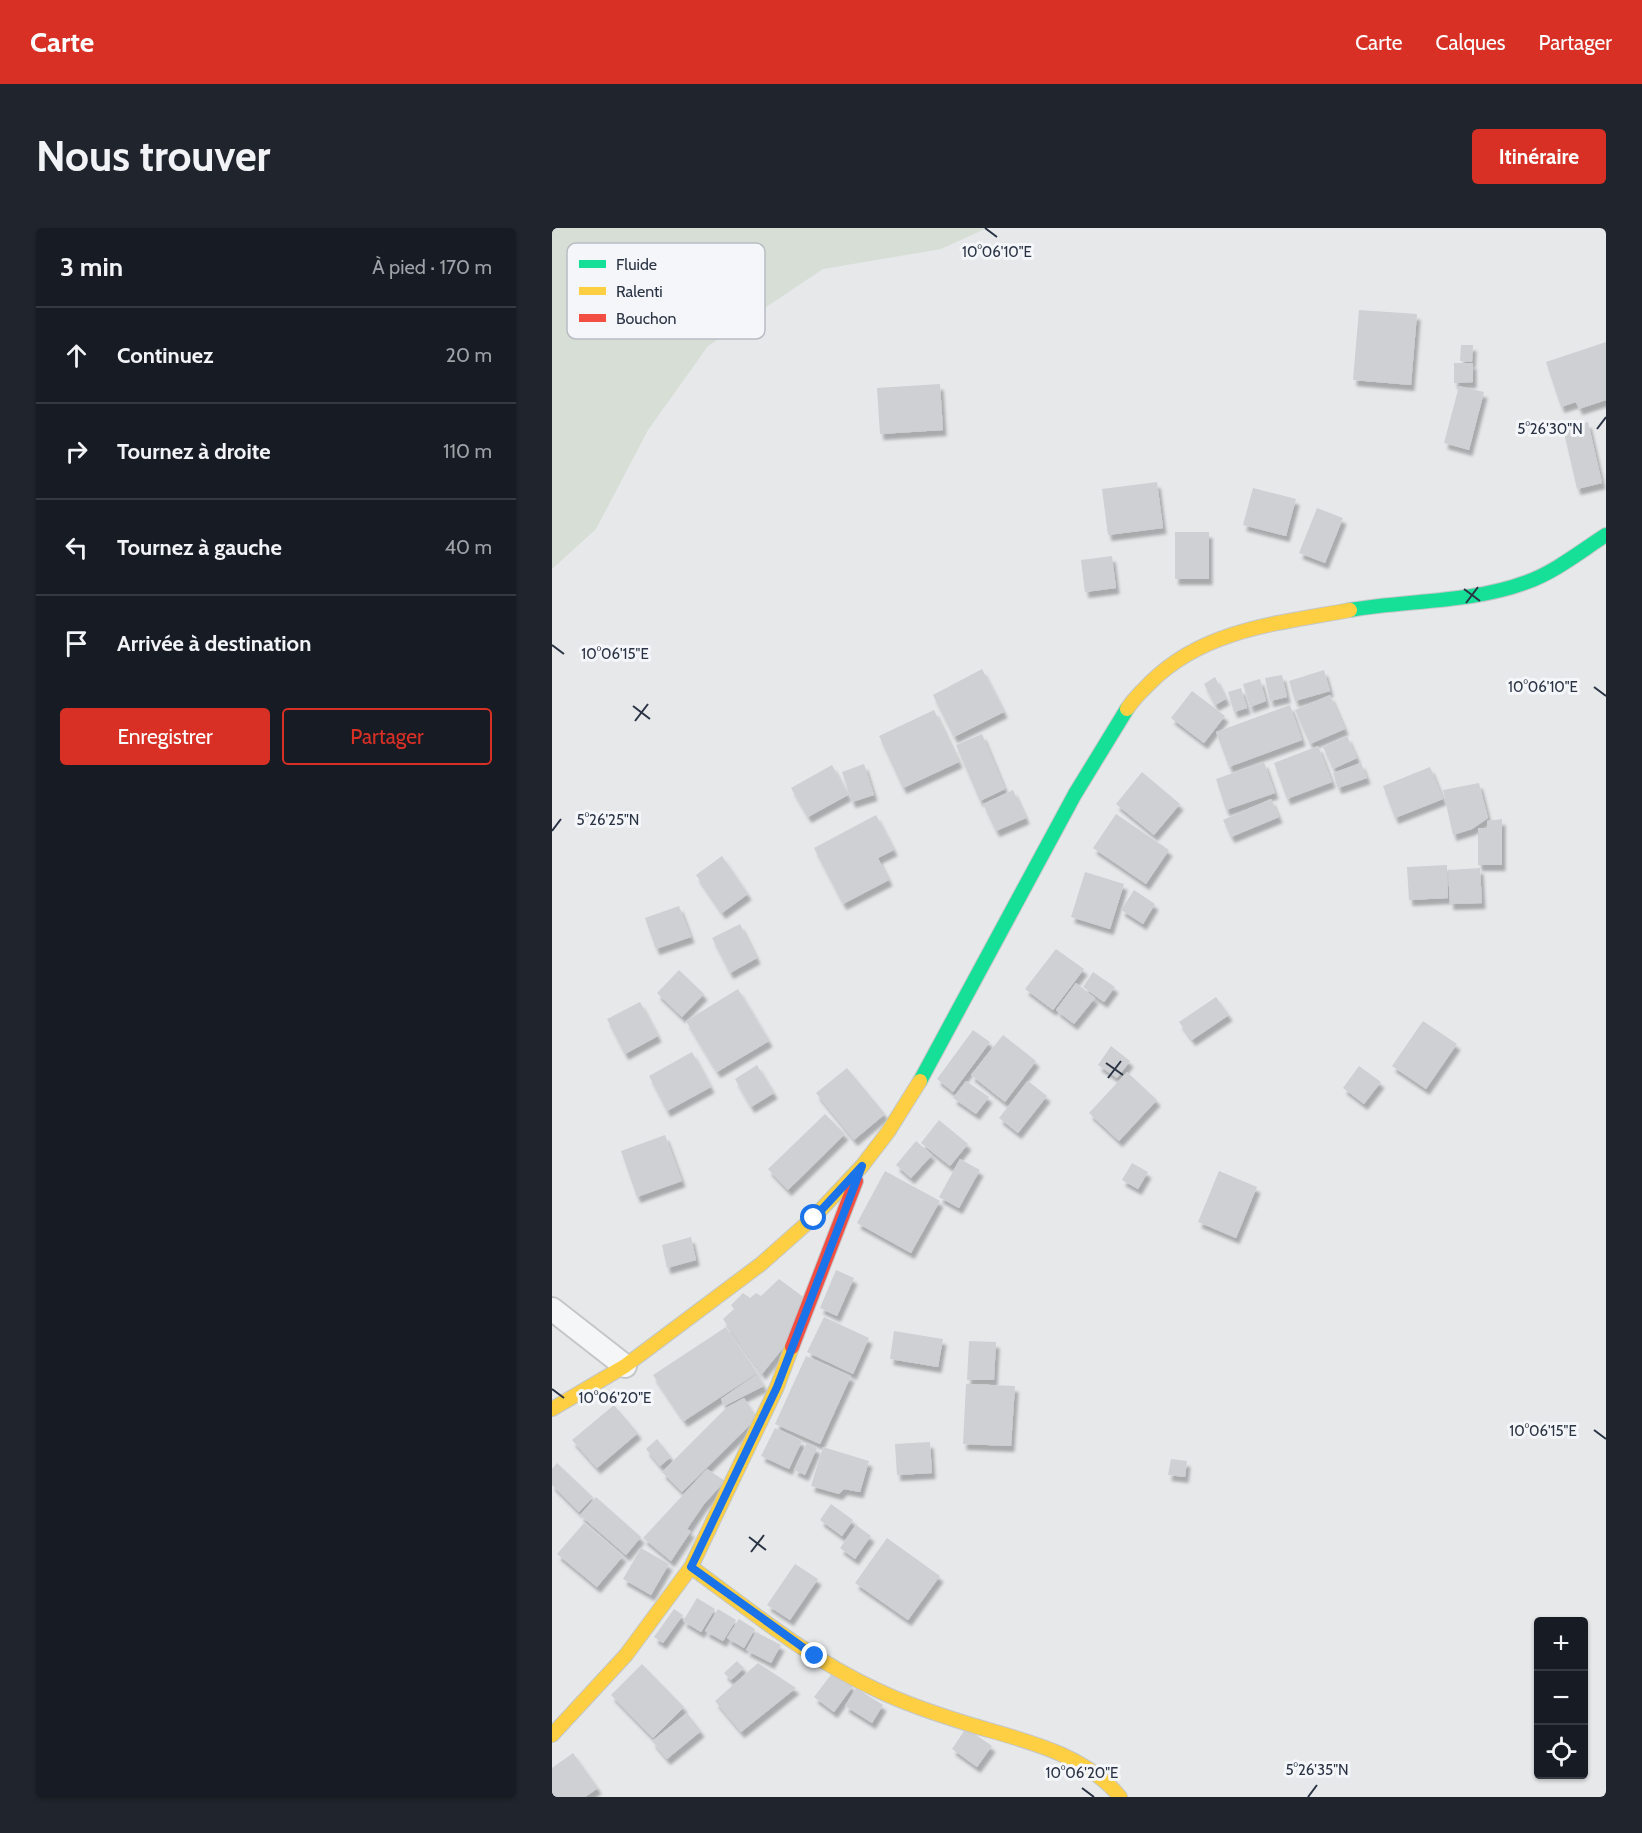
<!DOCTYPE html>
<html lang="fr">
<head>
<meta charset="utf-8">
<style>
	body { margin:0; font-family:Cabin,sans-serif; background:#20242c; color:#f1f3f6 }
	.controls { position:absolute; right:18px; bottom:18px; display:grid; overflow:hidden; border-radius:6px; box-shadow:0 2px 4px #0004 }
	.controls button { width:54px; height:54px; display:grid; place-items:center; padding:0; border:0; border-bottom:2px solid #363941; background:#171b24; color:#f1f3f6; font:30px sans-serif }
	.stop { position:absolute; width:18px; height:18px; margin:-14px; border:4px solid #1a73e8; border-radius:50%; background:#fff }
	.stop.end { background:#1a73e8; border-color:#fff; box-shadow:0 2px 6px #0008 }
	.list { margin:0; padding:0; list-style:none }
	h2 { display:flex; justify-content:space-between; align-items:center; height:78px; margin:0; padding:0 24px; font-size:26px }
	h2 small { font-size:20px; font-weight:400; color:#9ea1a6 }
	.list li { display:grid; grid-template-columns:39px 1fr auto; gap:18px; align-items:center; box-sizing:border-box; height:96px; padding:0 24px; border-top:2px solid #363941 }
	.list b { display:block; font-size:22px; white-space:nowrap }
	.list em { font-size:20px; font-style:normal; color:#9ea1a6 }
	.actions { display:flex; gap:12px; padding:18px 24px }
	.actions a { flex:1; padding:14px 0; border:2px solid #d93025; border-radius:6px; text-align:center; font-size:21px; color:#d93025 }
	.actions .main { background:#d93025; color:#fff }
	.icon { flex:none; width:33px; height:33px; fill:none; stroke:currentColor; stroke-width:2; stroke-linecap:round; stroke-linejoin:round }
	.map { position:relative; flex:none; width:1054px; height:1569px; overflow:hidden; border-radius:6px }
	header { display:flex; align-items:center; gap:36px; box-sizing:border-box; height:84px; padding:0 30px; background:#d93025; color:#fff }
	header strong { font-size:28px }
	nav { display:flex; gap:33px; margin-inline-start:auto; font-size:21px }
	.intro { display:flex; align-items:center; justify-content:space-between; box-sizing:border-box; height:144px; padding:0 36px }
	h1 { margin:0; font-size:42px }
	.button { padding:15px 27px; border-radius:6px; background:#d93025; color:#fff; font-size:21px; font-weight:700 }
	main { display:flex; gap:36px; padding:0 36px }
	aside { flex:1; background:#171b24; border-radius:6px; box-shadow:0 2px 4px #0004 }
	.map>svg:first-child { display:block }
	.green { fill:#d6ded6 }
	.building { fill:#ced0d3; filter:url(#shadow) }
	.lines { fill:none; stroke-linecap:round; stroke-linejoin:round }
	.street-casing { stroke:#c4c6c8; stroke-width:26 }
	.fast-casing { stroke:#c4c6c8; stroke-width:16 }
	.slow-casing { stroke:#c4c6c8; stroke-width:16 }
	.jam-casing { stroke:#c4c6c8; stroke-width:16 }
	.street { stroke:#f5f6f7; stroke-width:22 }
	.fast { stroke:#16e098; stroke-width:14 }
	.slow { stroke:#ffcf43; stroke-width:14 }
	.jam { stroke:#f24e42; stroke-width:14 }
	.route { stroke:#1a73e8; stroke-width:8 }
	.ticks { fill:none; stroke:#2b3445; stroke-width:2 }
	.key { fill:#f4f6f9; stroke:#b8bcc3; stroke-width:1.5 }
	.key-label { font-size:16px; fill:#2b3445 }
	.ticks-label { font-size:15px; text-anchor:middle; fill:#2b3445; stroke:#f4f6f9; stroke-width:6; stroke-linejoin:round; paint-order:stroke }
</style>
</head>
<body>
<header>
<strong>Carte</strong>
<nav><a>Carte</a><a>Calques</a><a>Partager</a></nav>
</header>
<div class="intro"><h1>Nous trouver</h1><a class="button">Itinéraire</a></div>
<main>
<aside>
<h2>3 min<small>À pied · 170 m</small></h2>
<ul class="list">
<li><svg class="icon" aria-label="ahead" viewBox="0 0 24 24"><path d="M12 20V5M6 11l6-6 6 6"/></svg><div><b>Continuez</b></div><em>20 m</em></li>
<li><svg class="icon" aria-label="right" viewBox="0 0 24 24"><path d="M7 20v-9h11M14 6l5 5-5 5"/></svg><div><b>Tournez à droite</b></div><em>110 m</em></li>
<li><svg class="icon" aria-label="left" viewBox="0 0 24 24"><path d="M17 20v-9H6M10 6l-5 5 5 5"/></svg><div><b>Tournez à gauche</b></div><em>40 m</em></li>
<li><svg class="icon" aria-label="arrive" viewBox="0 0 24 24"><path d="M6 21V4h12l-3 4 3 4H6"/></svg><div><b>Arrivée à destination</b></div></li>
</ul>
<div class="actions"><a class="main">Enregistrer</a><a>Partager</a></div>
</aside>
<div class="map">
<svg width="1054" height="1569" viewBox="0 0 1054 1569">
	<defs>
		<filter id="shadow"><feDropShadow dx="3.5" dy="6" stdDeviation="1.5" flood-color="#0004"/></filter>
	</defs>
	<rect width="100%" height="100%" fill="#e6e8ea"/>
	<!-- green -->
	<path class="green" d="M0,0H435L389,21L271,41L156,118L96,202L44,301L0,341Z"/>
	<!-- building -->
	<path class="building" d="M807,82L865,86L859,157L801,152Z
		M1054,114V172L1027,181L1024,174L1009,179L994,134Z
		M909,117H921L920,134L908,133Z
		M902,135H921V154L902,155Z
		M388,156L391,202L328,206L325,160Z
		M907,158L932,164L917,222L892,215Z
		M1036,194L1050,255L1025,261L1011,200Z
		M605,254L611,300L556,307L550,261Z
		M701,260L744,271L734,308L691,297Z
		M765,280L791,290L773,335L747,325Z
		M623,304H657V351H623Z
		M560,328L564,360L533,364L529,332Z
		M430,441L452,484L402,509L381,467Z
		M772,442L778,463L743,473L737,453Z
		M730,447L735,469L718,473L713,450Z
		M663,449L674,471L663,477L652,456Z
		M708,451L714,473L698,479L691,456Z
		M689,460L695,480L682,484L676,464Z
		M640,463L673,488L652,515L619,490Z
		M778,467L793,501L758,516L743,482Z
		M738,477L750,512L677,539L664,504Z
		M382,482L407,534L351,560L327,508Z
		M430,506L453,561L428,573L404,517Z
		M795,508L805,530L781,541L771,519Z
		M766,518L780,554L735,571L722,535Z
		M712,534L723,565L674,582L664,551Z
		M809,535L815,550L786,560L781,545Z
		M312,536L322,567L300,574L290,544Z
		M280,537L296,567L256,589L239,560Z
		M878,539L891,571L843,590L831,558Z
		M590,544L628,576L602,607L564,576Z
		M927,555L936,590L920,601L901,607L891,562Z
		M461,562L474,590L444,603L431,576Z
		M719,571L727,589L679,609L671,592Z
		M564,586L617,622L594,656L541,620Z
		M324,587L342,622L326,630L337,652L291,676L262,620Z
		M950,591V637H926V600H935V593Z
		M170,628L196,666L170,685L144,647Z
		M895,637L896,670L857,672L855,639Z
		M928,640L930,675L898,676L896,642Z
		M533,644L572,656L558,701L519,689Z
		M582,662L603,676L591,696L569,682Z
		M127,678L139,709L104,721L93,690Z
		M188,696L205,730L178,745L160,710Z
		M504,721L532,741L501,782L473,761Z
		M127,742L152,766L130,789L105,765Z
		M541,744L563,759L552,774L531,759Z
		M524,755L543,770L522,796L504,782Z
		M186,761L217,813L165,844L134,793Z
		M664,769L677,787L640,812L627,794Z
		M88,774L106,808L73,826L55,791Z
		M871,793L905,816L874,861L840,838Z
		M421,802L438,814L401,864L385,851Z
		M451,807L484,833L453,874L419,847Z
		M559,818L578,833L565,850L546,837Z
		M140,824L159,859L115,883L97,848Z
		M205,837L222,865L199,879L183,851Z
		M807,838L829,854L812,876L791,860Z
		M295,840L333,886L302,912L264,865Z
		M575,844L605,872L567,913L537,885Z
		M414,853L437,869L424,886L401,870Z
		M476,853L495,868L466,905L447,890Z
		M273,886L293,906L236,962L216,941Z
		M387,892L416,916L398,938L369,915Z
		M113,907L130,953L85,969L69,923Z
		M364,913L380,927L359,950L344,937Z
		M408,931L428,942L407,980L387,969Z
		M580,935L596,944L586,961L570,952Z
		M333,943L388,973L359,1025L305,995Z
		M667,943L705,959L684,1010L646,994Z
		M139,1009L144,1032L115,1040L110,1017Z
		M284,1042L302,1050L285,1088L268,1080Z
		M227,1051L254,1071L235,1115L210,1146L171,1091L182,1081L179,1077L191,1065L198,1070L204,1065L209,1068Z
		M272,1089L317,1110L301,1146L255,1124Z
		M174,1099L205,1145L132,1193L101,1147Z
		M342,1103L391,1111L386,1139L338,1131Z
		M417,1113L444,1114L442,1152H415Z
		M254,1128L299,1148L268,1216L223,1196Z
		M205,1146L212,1158L172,1178L169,1171Z
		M414,1156L463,1158L459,1218L411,1216Z
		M192,1170L205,1190L130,1264L110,1244L174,1180Z
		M62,1177L86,1205L45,1240L20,1212Z
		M223,1200L250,1213L237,1241L209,1228Z
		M105,1211L119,1229L108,1238L94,1221Z
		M378,1214L380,1245L345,1247L343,1216Z
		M255,1215L265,1220L253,1247L242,1242Z
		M271,1219L317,1233L308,1264L292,1261L287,1266L259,1258Z
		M619,1231L635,1233L633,1249L616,1247Z
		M5,1235L41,1269L27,1284L0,1257V1241Z
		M155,1241L173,1253L152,1276L135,1301L139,1303L119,1333L91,1310Z
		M44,1269L89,1309L74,1327L28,1287Z
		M279,1276L301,1292L290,1308L268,1292Z
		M32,1295L71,1328L45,1359L5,1326Z
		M304,1297L319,1308L303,1331L288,1320Z
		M335,1310L388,1348L356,1392L303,1355Z
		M89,1320L117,1336L99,1367L71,1351Z
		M243,1336L266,1351L238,1392L215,1377Z
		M145,1370L163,1381L149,1404L131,1393Z
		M122,1381L131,1387L111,1415L102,1409Z
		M166,1381L184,1392L171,1413L153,1403Z
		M187,1391L203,1401L192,1420L175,1410Z
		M204,1404L229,1417L219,1435L194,1422Z
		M185,1433L192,1440L179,1452L172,1445Z
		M206,1435L244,1460L189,1504L163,1473Z
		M90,1436L132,1479L101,1510L59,1467Z
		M281,1444L301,1458L282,1484L262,1469Z
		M304,1460L331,1477L320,1495L293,1478Z
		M135,1485L149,1503L115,1531L100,1513Z
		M414,1500L440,1518L425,1539L400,1521Z
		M21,1525L46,1560L33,1569H0V1540Z"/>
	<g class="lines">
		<!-- street casing -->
		<g class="street-casing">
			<path id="street" d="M0,1081L73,1138"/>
		</g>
		<!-- fast casing -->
		<g class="fast-casing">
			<path id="fast" d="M798,382C856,372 919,375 975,354C1003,344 1029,323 1054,307
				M368,853L523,566L575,481"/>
		</g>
		<!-- slow casing -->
		<g class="slow-casing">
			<path id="slow" d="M575,481C582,470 591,462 600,453C653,401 728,395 798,382
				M0,1181L73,1138L209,1036L262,989L310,938L336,904L368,853
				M139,1339C199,1383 257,1431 325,1462C356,1477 390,1488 423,1498C474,1513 533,1526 568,1569
				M0,1507L74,1427L139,1339L225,1159L240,1119"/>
		</g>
		<!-- jam casing -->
		<g class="jam-casing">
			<path id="jam" d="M240,1119L304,953"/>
		</g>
		<!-- street -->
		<use href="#street" class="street"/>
		<!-- fast -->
		<use href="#fast" class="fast"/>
		<!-- slow -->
		<use href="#slow" class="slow"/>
		<!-- jam -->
		<use href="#jam" class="jam"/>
	</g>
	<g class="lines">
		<!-- route -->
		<path class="route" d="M262,990L310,938L225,1159L139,1339L263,1428"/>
	</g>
	<!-- ticks -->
	<path class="ticks" d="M433,0L445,9M1045,201L1054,189M912,361L928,373M914,375L926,359M0,417L12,426M1042,459L1054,468M81,478L98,491M83,493L96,476M0,603L9,591M554,835L571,847M556,850L569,833M0,1161L12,1170M1042,1202L1054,1211M197,1309L214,1322M199,1324L212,1307M530,1560L542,1569M756,1569L765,1557"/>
	<!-- legend -->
	<rect x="15" y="15" width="198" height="96" rx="9" class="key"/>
	<rect x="27" y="32" width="27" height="8" fill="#16e098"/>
	<rect x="27" y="59" width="27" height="8" fill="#ffcf43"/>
	<rect x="27" y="86" width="27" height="8" fill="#f24e42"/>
	<g class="key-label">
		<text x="64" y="42">Fluide</text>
		<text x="64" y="69">Ralenti</text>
		<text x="64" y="96">Bouchon</text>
	</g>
	<g class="ticks-label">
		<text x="445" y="29">10°06'10"E</text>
		<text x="998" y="206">5°26'30"N</text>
		<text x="63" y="431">10°06'15"E</text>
		<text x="991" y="464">10°06'10"E</text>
		<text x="56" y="597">5°26'25"N</text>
		<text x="63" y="1175">10°06'20"E</text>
		<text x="991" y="1208">10°06'15"E</text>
		<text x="765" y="1547">5°26'35"N</text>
		<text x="530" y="1550">10°06'20"E</text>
	</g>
</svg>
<div class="controls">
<button>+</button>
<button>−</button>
<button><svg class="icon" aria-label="locate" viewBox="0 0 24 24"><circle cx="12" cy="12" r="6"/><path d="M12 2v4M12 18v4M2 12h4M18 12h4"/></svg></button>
</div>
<div class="stop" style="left:262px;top:990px"></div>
<div class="stop end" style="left:263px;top:1428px"></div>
</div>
</main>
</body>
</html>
